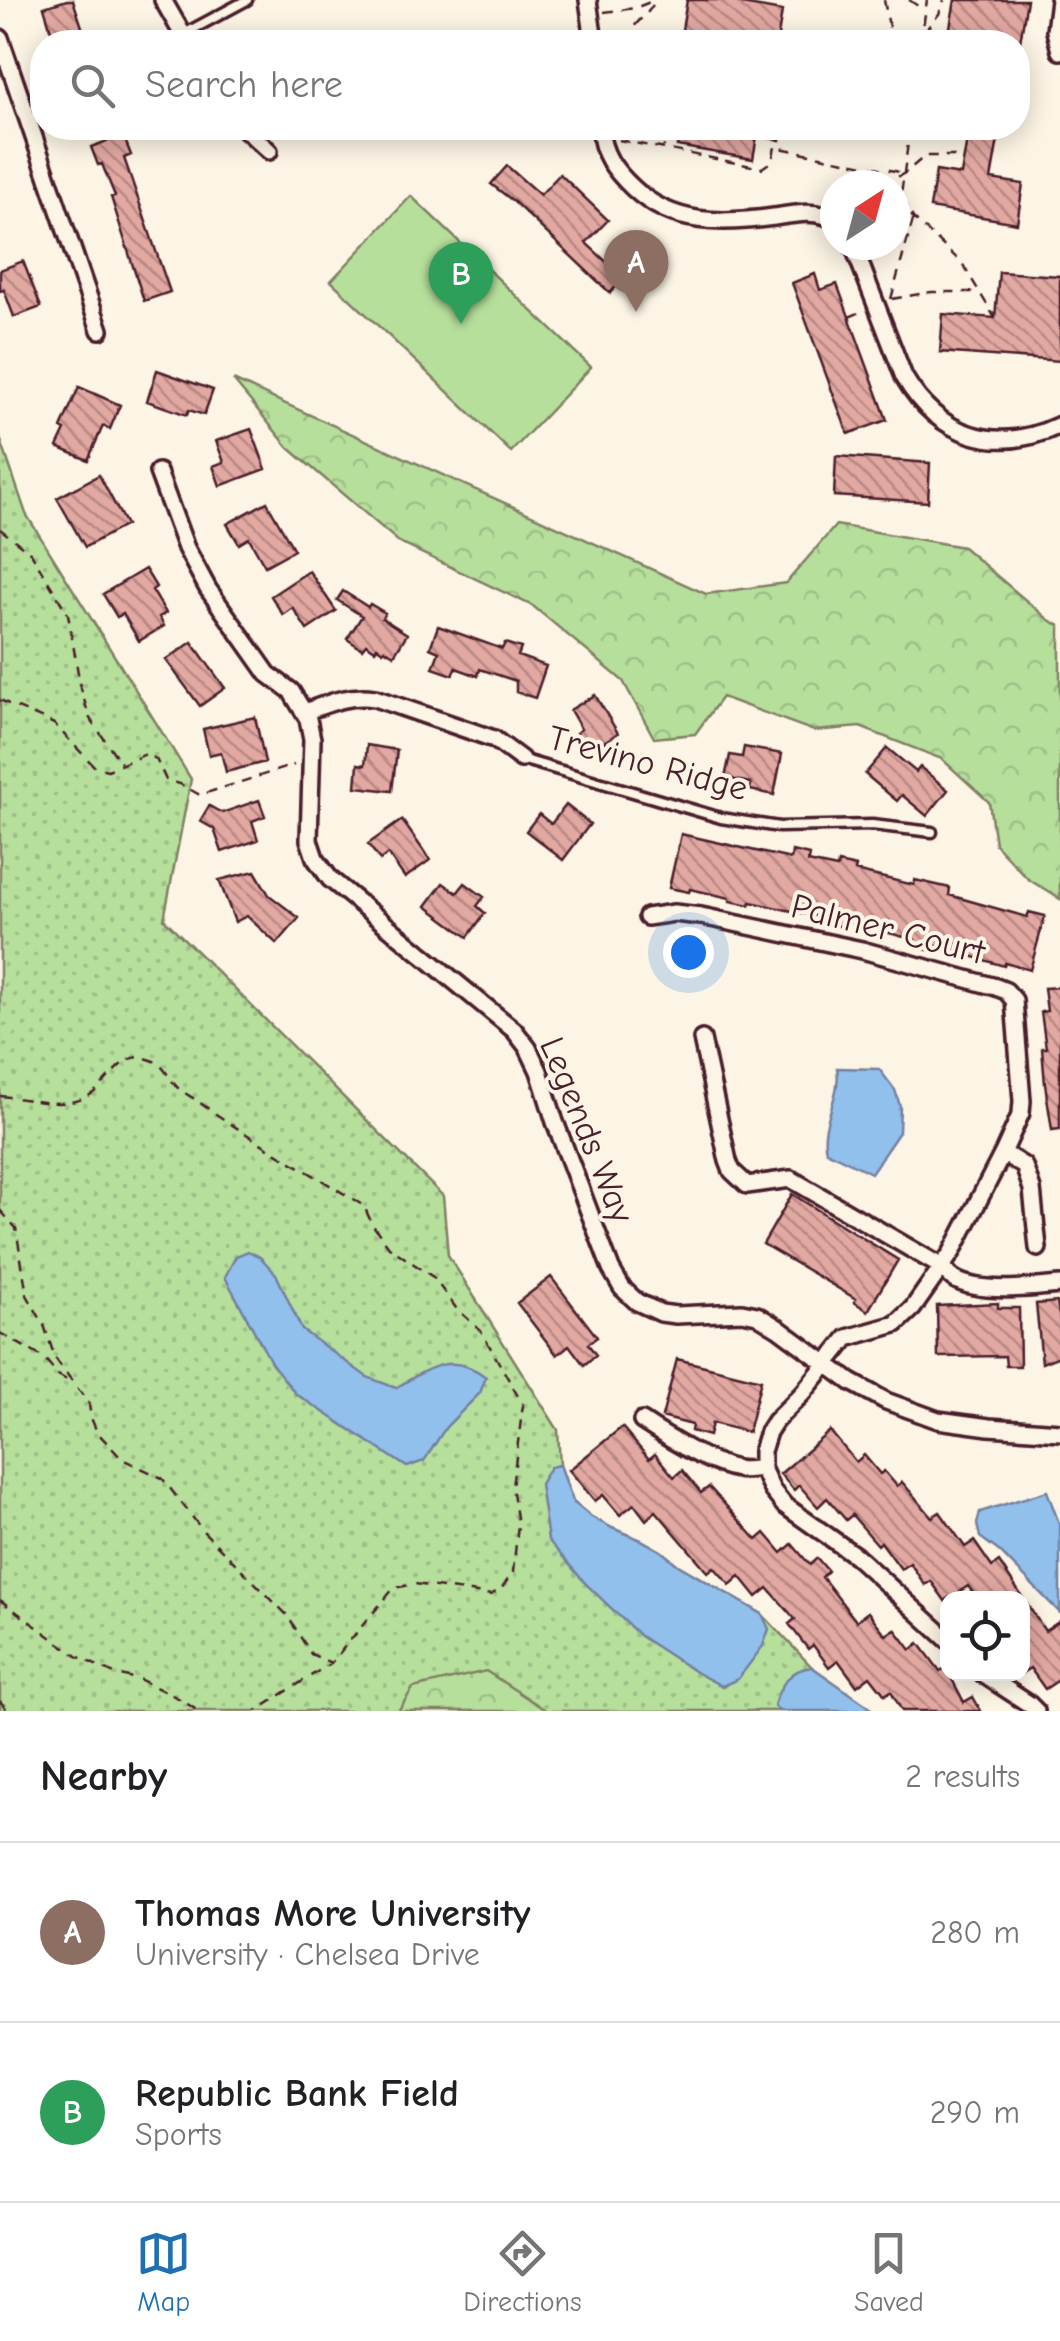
<!DOCTYPE html>
<html lang="en">
<head>
<meta charset="utf-8">
<style>
	body { margin:0; font-family:"Comic Neue",sans-serif; background:#f6f6f6; color:#202124 }
	.controls { position:absolute; right:30px; bottom:30px; display:grid; overflow:hidden; border-radius:20px; box-shadow:0 5px 25px #0003 }
	.controls button { width:90px; height:90px; display:grid; place-items:center; padding:0; border:0; border-bottom:2px solid #e0e0e0; background:#fff; color:#202124; font:50px sans-serif }
	.compass { position:absolute; left:820px; top:170px; width:90px; height:90px; border-radius:50%; background:#fff; box-shadow:0 5px 25px #0003; rotate:36deg }
	.you { position:absolute; left:688px; top:952px; width:35px; height:35px; margin:-25px; border:8px solid #fff; border-radius:50%; background:#1a73e8; box-shadow:0 0 0 15px #1a73e833 }
	.badge { display:grid; place-items:center; width:65px; height:65px; border-radius:50%; background:#1f6fb2; color:#fff; font-size:32px; font-weight:700 }
	.pin { position:absolute; translate:-50% -82px; filter:drop-shadow(0 2px 5px #0008) }
	.pin::after { content:''; position:absolute; top:52px; width:35px; height:30px; background:inherit; clip-path:polygon(0 0,100% 0,50% 100%) }
	.list { margin:0; padding:0; list-style:none }
	h2 { display:flex; justify-content:space-between; align-items:center; height:130px; margin:0; padding:0 40px; font-size:42px }
	h2 small { font-size:32px; font-weight:400; color:#757577 }
	.list li { display:grid; grid-template-columns:65px 1fr auto; gap:30px; align-items:center; box-sizing:border-box; height:180px; padding:0 40px; border-top:2px solid #e0e0e0 }
	.list b { display:block; font-size:38px; white-space:nowrap }
	.list p { margin:0; font-size:32px; white-space:nowrap; color:#757577 }
	.list em { font-size:32px; font-style:normal; color:#757577 }
	.icon { flex:none; width:55px; height:55px; fill:none; stroke:currentColor; stroke-width:2; stroke-linecap:round; stroke-linejoin:round }
	.map { position:relative; flex:none; width:1060px; height:1711px; overflow:hidden }
	.search { position:absolute; background:#fff; box-shadow:0 5px 25px #0003; left:30px; right:30px; top:30px; height:110px; display:flex; align-items:center; gap:25px; box-sizing:border-box; padding:0 35px; border-radius:40px; color:#757577; font-size:38px }
	.sheet { height:490px; background:#fff }
	nav { display:flex; justify-content:space-around; align-items:center; box-sizing:border-box; height:140px; border-top:2px solid #e0e0e0; background:#fff; font-size:28px; color:#757577 }
	nav a { display:grid; justify-items:center; gap:5px }
	nav .on { color:#1f6fb2 }
	.map>svg:first-child { display:block }
	.grass { fill:url(#grass-dots); stroke:#807f64; stroke-width:2.5 }
	.forest { fill:url(#forest-crowns); stroke:#807f64; stroke-width:2.5 }
	.pitch { fill:#b6df9c; stroke:#807f64; stroke-width:2.5 }
	.water { fill:#91c0ec; stroke:#75809f; stroke-width:2.5 }
	.building { fill:url(#building-back-hatch); stroke:#4a1f2b; stroke-width:2.5 }
	.lines { fill:none; stroke-linecap:round; stroke-linejoin:round }
	.service-casing { stroke:#4a1f2b; stroke-width:15 }
	.minor-casing { stroke:#4a1f2b; stroke-width:22 }
	.path { stroke:#4a1f2b; stroke-width:2.5; stroke-dasharray:10 8; stroke-linecap:butt }
	.service { stroke:#fcf5e5; stroke-width:8 }
	.minor { stroke:#fcf5e5; stroke-width:15 }
	.labels { text-anchor:middle; dominant-baseline:central; stroke-width:8; stroke-linejoin:round; paint-order:stroke }
	.street-label { font-size:35px; fill:#4a1f2b; stroke:#fcf5e5 }
</style>
</head>
<body>
<div class="map">
<svg width="1060" height="1711" viewBox="0 0 1060 1711">
	<defs>
		<pattern id="grass-dots" width="8" height="8" patternUnits="userSpaceOnUse" patternTransform="scale(2.5)"><rect width="8" height="8" fill="#b6df9c"/><path d="M2 2h.1M6 6h.1" fill="none" stroke="#9ebf87" stroke-width="1.8" stroke-linecap="round"/></pattern>
		<pattern id="forest-crowns" width="20" height="18" patternUnits="userSpaceOnUse" patternTransform="scale(2.5)"><rect width="20" height="18" fill="#b6df9c"/><path d="M2 6a3 3 0 1 1 6 0M12 15a3 3 0 1 1 6 0" fill="none" stroke="#9ebf87"/></pattern>
		<pattern id="building-back-hatch" width="6" height="6" patternUnits="userSpaceOnUse" patternTransform="scale(2.5)"><rect width="6" height="6" fill="#e2a8a2"/><path d="M-1 5l2 2M0 0l6 6M5-1l2 2" fill="none" stroke="#b98884"/></pattern>
	</defs>
	<rect width="100%" height="100%" fill="#fcf5e5"/>
	<filter id="ink" filterUnits="userSpaceOnUse"><feTurbulence type="fractalNoise" baseFrequency=".01" numOctaves="2"/><feDisplacementMap in="SourceGraphic" scale="20" xChannelSelector="R" yChannelSelector="G"/><feConvolveMatrix kernelMatrix="1 2 1 2 8 2 1 2 1" color-interpolation-filters="sRGB"/></filter>
	<g filter="url(#ink)">
		<!-- grass -->
		<path class="grass" d="M0,438L26,514L191,779L164,919L443,1196L448,1255L558,1430L560,1465L573,1502L590,1516L612,1528L641,1540L661,1551L678,1565L762,1614L812,1667L873,1711H0Z"/>
		<!-- forest -->
		<path class="forest" d="M233,380L706,594L786,583L836,525L963,547L1049,620L1060,626V899L1028,879L995,844L989,802L942,759L860,727L814,731L722,697L695,734L654,738L623,681L533,606L400,543L289,448Z
			M486,1671L547,1711H398L413,1688Z"/>
		<!-- pitch -->
		<path class="pitch" d="M411,196L591,367L511,452L331,281Z"/>
		<!-- water -->
		<path class="water" d="M837,1068L879,1069L895,1090L900,1106L899,1132L871,1173L826,1151C819,1123 842,1096 837,1068Z
			M248,1251L260,1257L276,1274L302,1330L367,1377L396,1388C428,1368 452,1351 486,1377L480,1393L446,1427L424,1461L407,1467L296,1394L272,1364L225,1277L236,1256Z
			M560,1465L573,1502L590,1516L612,1528L641,1540L661,1551L678,1565L762,1614L769,1629L763,1646L738,1679L722,1686L697,1673L640,1636L587,1585L548,1540L540,1484L550,1467Z
			M1047,1491L1060,1526V1613L1000,1552L980,1537L977,1524L980,1512Z
			M812,1667L868,1706L873,1711H779L774,1705C780,1685 790,1669 812,1667Z"/>
		<!-- building -->
		<path class="building" d="M67,0H73L87,42H63L62,37L54,40L44,7Z
			M687,0H743L742,4L782,11L777,42H680Z
			M955,0H1027L1020,42L949,33Z
			M680,128H782L780,140L757,136L753,159L677,146Z
			M969,128H1000L991,179L1023,184L1017,223L930,208L936,171L961,175Z
			M123,135L131,155L124,158L170,292L144,301L111,197L115,196L102,164L98,165L91,147Z
			M507,166L540,195L560,174L608,220L586,243L624,278L610,293L513,201L491,184Z
			M23,261L41,307L14,317L4,290L0,291V270Z
			M999,272L1060,276V361L940,352L943,314L995,318Z
			M815,274L820,290L837,284L887,420L848,434L792,283Z
			M157,370L213,390L204,415L189,410L187,415L147,401Z
			M79,387L120,405L110,429L103,426L88,460L57,447L65,430L61,428Z
			M251,429L266,469L220,486L213,466L224,462L216,441Z
			M836,456L930,463L928,502L834,496Z
			M99,475L126,525L85,547L57,498Z
			M267,502L294,550L265,566L249,538L239,544L227,524Z
			M145,569L156,587L152,590L166,613L159,617L164,626L139,641L123,614L117,617L103,594Z
			M309,571L336,611L307,630L293,608L283,615L271,596Z
			M343,591L368,607L370,604L385,613L382,618L407,634L394,655L384,649L383,651L377,647L375,650L366,644L362,649L347,639L362,616L337,600Z
			M438,626L502,649L505,643L521,648L518,656L546,666L535,698L516,692V681L480,669L478,676L456,668L453,675L433,668L439,652L430,648Z
			M192,642L225,688L200,706L166,660Z
			M595,695L618,733L588,752L576,733L581,729L570,710Z
			M255,717L265,762L226,772L221,752L209,755L203,729Z
			M367,745L397,750L392,791L356,787L358,764L365,765Z
			M744,747L782,754L774,795L750,790L751,783L725,778L730,755L742,757Z
			M887,748L916,772L920,767L948,790L927,816L902,795L897,801L865,774Z
			M259,800L265,816L252,821L258,840L222,852L214,829L200,821L209,806L222,813Z
			M566,805L590,824L563,860L526,831L539,814L551,824Z
			M402,820L430,860L405,878L388,854L380,860L368,844Z
			M681,834L791,859L792,851L809,855L808,862L837,868L838,863L856,867L855,871L914,885L915,880L950,888L949,895L1027,917L1029,912L1045,916L1030,970L1005,963L1004,966L937,946L935,952L914,946L915,940L845,921L844,927L824,923L825,918L787,910L751,902L750,905L730,901V898L690,889L689,892L669,888Z
			M255,871L269,895L299,918L277,944L247,916L235,922L219,880Z
			M443,883L457,893L465,883L484,897L477,906L485,913L468,937L426,906Z
			M1060,987V1129L1052,1130L1045,1084L1042,1048H1046L1041,1012L1047,1011L1044,988Z
			M792,1194L898,1260L868,1311L854,1302L856,1299L763,1244Z
			M551,1277L597,1337L588,1344L596,1355L584,1365L569,1345L557,1355L517,1303Z
			M1057,1302L1060,1320V1356L1042,1363L1036,1304Z
			M998,1303V1308H1019L1020,1366H1006L1005,1356L938,1357L937,1306Z
			M677,1359L761,1380L748,1432L712,1423L709,1436L691,1431L692,1425L662,1417Z
			M622,1427L649,1459L655,1454L674,1477L682,1470L701,1493L709,1487L757,1540L765,1533L782,1553L792,1544L810,1565L817,1558L828,1571L822,1577L856,1621L868,1612L886,1635L895,1629L911,1650L919,1643L940,1671L946,1668L964,1702L973,1697L981,1711H902L891,1691L885,1695L870,1676L857,1686L838,1660L829,1667L813,1645L808,1649L789,1624L795,1619L768,1588L757,1597L740,1576L730,1585L714,1567L708,1572L656,1511L646,1520L634,1504L620,1515L603,1495L595,1501L569,1470Z
			M830,1431L856,1462L864,1455L880,1474L884,1471L897,1486L902,1482L932,1517L940,1512L965,1547L974,1541L992,1567L999,1562L1045,1631L1060,1621V1679L1045,1689L1030,1668L1022,1673V1598H977L968,1586L951,1598H948L946,1602L931,1581L925,1585L910,1563L901,1569L881,1542L878,1545L852,1515L846,1520L827,1498L818,1507L799,1485L794,1490L780,1474Z"/>
		<g class="lines">
			<!-- service casing -->
			<g class="service-casing">
				<path id="service" d="M182,35L247,0
					M521,759L721,818L779,827L872,825L932,832"/>
			</g>
			<!-- minor casing -->
			<g class="minor-casing">
				<path id="minor" d="M163,0L187,42
					M588,0L594,42
					M1059,0L1055,31L1060,51
					M0,38L100,330
					M244,128L269,151
					M600,128C602,154 614,170 633,188C673,226 723,224 774,217C795,214 815,209 835,220
					M853,245L904,377C939,437 997,455 1060,425
					M158,472L186,548L208,589L268,674L291,691L308,719L312,739L309,840L315,858L330,879L514,1030L528,1048L539,1071L555,1122L611,1269L622,1288L637,1302L661,1313L676,1315L742,1312L757,1315L778,1328L851,1382L886,1401L938,1420L989,1427L1060,1432
					M305,712C329,703 349,694 375,698L494,739L521,759
					M647,917L674,913L701,916L862,950L996,987L1006,991L1014,1000L1022,1101L1021,1113L1003,1153L952,1252L913,1308L896,1324L847,1338L803,1393L775,1421L768,1432L762,1451V1468L772,1490L784,1505L856,1556L948,1640
					M702,1039L728,1161L732,1171L747,1185L791,1179L942,1267C943,1268 952,1278 954,1279C979,1294 1031,1288 1060,1285
					M1003,1153L1024,1166L1032,1189L1038,1248
					M642,1421C666,1437 710,1464 737,1469C746,1471 754,1469 762,1468
					M983,1674L1029,1704L1036,1711"/>
			</g>
			<!-- path -->
			<path class="path" d="M884,0L892,42
				M909,0L924,10
				M604,12L635,8L655,0
				M924,32L939,14L944,0
				M627,42C635,17 645,21 655,1
				M921,42L927,0
				M659,128L664,147
				M910,128L901,195L913,218L962,263L995,318
				M619,140L762,168L772,161L775,147L905,173
				M882,185L905,173L925,156H964
				M891,299L913,220
				M892,299L931,292H978
				M849,317L861,312
				M0,529L31,553L68,614L80,685L89,717L121,763
				M0,700L54,724L95,767L108,770L146,754L156,759L166,780L180,784L200,795L294,765
				M0,1096C28,1098 65,1111 90,1095C107,1085 121,1052 145,1058C165,1062 166,1076 177,1087C182,1092 190,1096 196,1100C250,1139 308,1171 364,1206L372,1224L389,1247L433,1277L456,1308L481,1331L523,1405L512,1487L518,1524L513,1572L502,1588L491,1595L415,1584L394,1588L331,1663L256,1711
				M0,1210L16,1228L27,1295L44,1325L55,1358L89,1404L91,1418L97,1432L122,1459L162,1478L204,1532L287,1615L311,1654L331,1663
				M0,1333L44,1358L58,1375L72,1383
				M0,1600L77,1656L112,1673L141,1680L180,1699L198,1711
				M0,1701L8,1711"/>
			<!-- service -->
			<use href="#service" class="service"/>
			<!-- minor -->
			<use href="#minor" class="minor"/>
		</g>
	</g>
	<g class="labels">
		<!-- street labels -->
		<g class="street-label">
			<text transform="translate(648 763) rotate(15)">Trevino Ridge</text>
			<text transform="translate(888 929) rotate(14)">Palmer Court</text>
			<text transform="translate(587 1130) rotate(68)">Legends Way</text>
		</g>
	</g>
</svg>
<div class="controls">
<button><svg class="icon" aria-label="locate" viewBox="0 0 24 24"><circle cx="12" cy="12" r="6"/><path d="M12 2v4M12 18v4M2 12h4M18 12h4"/></svg></button>
</div>
<svg class="compass" viewBox="-18 -18 36 36"><path d="M0-13l5 13h-10z" fill="#e53935"/><path d="M0 13l5-13h-10z" fill="#757577"/></svg>
<div class="you"></div>
<div class="pin badge" style="left:636px;top:312px;background:#8d6e63">A</div>
<div class="pin badge" style="left:461px;top:324px;background:#2e9e5b">B</div>
<div class="search"><svg class="icon" aria-label="search" viewBox="0 0 24 24"><circle cx="10" cy="10" r="6"/><path d="M15 15l6 6"/></svg>Search here</div>
</div>
<section class="sheet">
<h2>Nearby<small>2 results</small></h2>
<ul class="list">
<li><span class="badge" style="background:#8d6e63">A</span><div><b>Thomas More University</b><p>University · Chelsea Drive</p></div><em>280 m</em></li>
<li><span class="badge" style="background:#2e9e5b">B</span><div><b>Republic Bank Field</b><p>Sports</p></div><em>290 m</em></li>
</ul>
</section>
<nav>
<a class="on"><svg class="icon" aria-label="map" viewBox="0 0 24 24"><path d="M3 6l6-2 6 2 6-2v14l-6 2-6-2-6 2zM9 4v14M15 6v14"/></svg>Map</a>
<a><svg class="icon" aria-label="directions" viewBox="0 0 24 24"><path d="M12 3l9 9-9 9-9-9zM9 14v-3h6M13 9l2 2-2 2"/></svg>Directions</a>
<a><svg class="icon" aria-label="saved" viewBox="0 0 24 24"><path d="M7 4h10v16l-5-4-5 4z"/></svg>Saved</a>
</nav>
</body>
</html>
